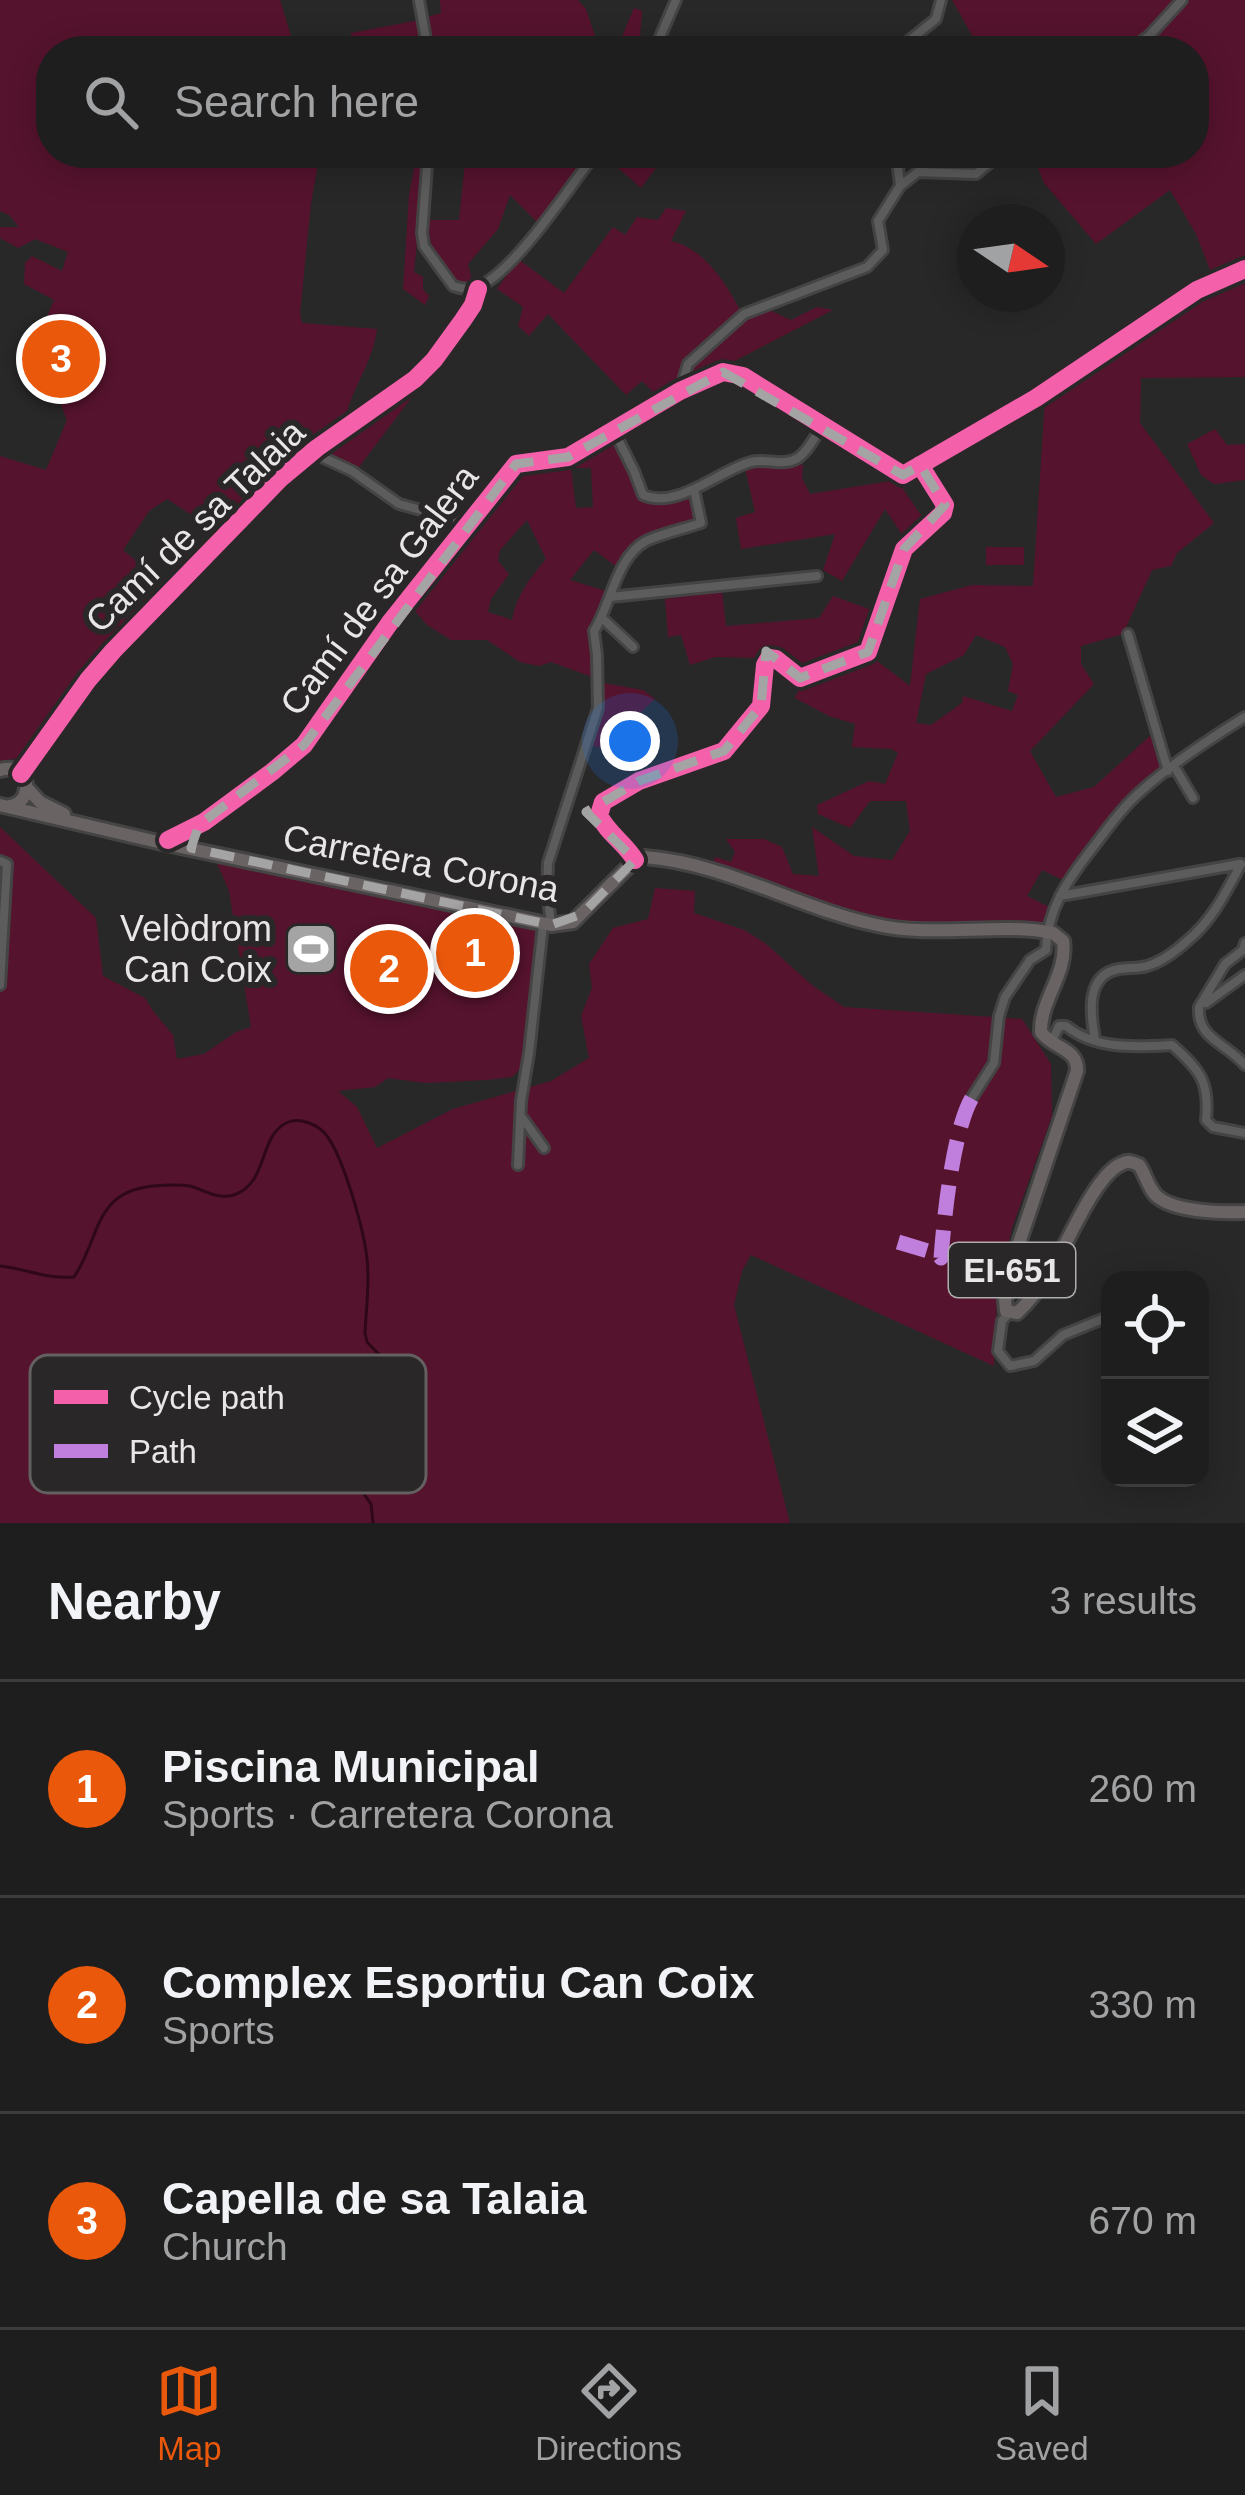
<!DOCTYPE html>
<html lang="en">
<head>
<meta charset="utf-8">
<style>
	body { margin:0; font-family:Arial,sans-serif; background:#2c2b2b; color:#f1f3f6 }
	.controls { position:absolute; right:36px; bottom:36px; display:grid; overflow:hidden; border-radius:24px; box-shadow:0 6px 30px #0003 }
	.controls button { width:108px; height:108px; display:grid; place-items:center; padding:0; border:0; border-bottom:3px solid #3c3c3c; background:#1f1e1e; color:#f1f3f6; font:60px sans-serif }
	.compass { position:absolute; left:957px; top:204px; width:108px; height:108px; border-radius:50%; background:#1f1e1e; box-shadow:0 6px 30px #0003; rotate:103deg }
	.you { position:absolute; left:630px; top:741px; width:42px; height:42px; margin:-30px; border:9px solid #fff; border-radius:50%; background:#1a73e8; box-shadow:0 0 0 18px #1a73e833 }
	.badge { display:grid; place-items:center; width:78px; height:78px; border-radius:50%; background:#ea580c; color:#fff; font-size:39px; font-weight:700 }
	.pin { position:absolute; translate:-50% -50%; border:6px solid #fff; box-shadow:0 3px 12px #0006 }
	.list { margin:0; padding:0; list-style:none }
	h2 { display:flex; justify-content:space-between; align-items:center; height:156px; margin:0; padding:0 48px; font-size:51px }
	h2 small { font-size:39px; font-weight:400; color:#a1a2a4 }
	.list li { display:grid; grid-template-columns:78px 1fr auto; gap:36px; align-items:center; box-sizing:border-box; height:216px; padding:0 48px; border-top:3px solid #3c3c3c }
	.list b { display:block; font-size:45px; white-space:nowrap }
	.list p { margin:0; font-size:39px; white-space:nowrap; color:#a1a2a4 }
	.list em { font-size:39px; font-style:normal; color:#a1a2a4 }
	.icon { flex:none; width:66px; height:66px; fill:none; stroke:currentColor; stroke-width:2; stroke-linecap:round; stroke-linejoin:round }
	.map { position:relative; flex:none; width:1245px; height:1523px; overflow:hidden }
	.search { position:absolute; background:#1f1e1e; box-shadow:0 6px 30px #0003; left:36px; right:36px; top:36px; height:132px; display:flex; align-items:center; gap:30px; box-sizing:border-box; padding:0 42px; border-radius:48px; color:#a1a2a4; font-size:45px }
	.sheet { height:804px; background:#1f1e1e }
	nav { display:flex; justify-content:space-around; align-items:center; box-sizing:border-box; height:168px; border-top:3px solid #3c3c3c; background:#1f1e1e; font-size:33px; color:#a1a2a4 }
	nav a { display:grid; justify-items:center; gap:6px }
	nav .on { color:#ea580c }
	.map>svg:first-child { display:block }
	.green { fill:#56132d; fill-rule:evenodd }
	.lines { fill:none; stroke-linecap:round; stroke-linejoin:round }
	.stream { stroke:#2f0817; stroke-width:3 }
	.street-casing { stroke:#454444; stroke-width:14 }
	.secondary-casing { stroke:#454444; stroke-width:16 }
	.primary-casing { stroke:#454444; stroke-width:18 }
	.street { stroke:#5d5c5c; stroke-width:8 }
	.secondary { stroke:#5d5c5c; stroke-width:10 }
	.primary { stroke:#6a6364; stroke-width:12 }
	.quiet { stroke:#c07fdc; stroke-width:15; stroke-dasharray:30 15; stroke-linecap:butt }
	.cycleway-casing { stroke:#2a2728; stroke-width:26 }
	.cycleway { stroke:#f560ab; stroke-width:18 }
	.marked { fill:none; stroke:#a5a4a4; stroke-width:9; stroke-dasharray:24 15; stroke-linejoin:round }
	.labels { text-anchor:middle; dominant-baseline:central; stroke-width:12; stroke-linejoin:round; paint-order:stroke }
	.shield { fill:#2a2728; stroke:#afadae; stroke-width:3 }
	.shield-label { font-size:33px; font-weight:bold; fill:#e8e6e7 }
	.street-label { font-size:36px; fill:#e8e6e7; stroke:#2a2728 }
	.poi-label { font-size:36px; fill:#e8e6e7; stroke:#2a2728; text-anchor:end }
	.key { fill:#2a2728; stroke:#636061; stroke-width:3 }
	.key-label { font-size:33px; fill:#e8e6e7 }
</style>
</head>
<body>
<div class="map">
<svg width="1245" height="1523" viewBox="0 0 1245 1523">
	<rect width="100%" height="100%" fill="#292828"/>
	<!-- green -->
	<path class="green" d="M0,0H280L293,43L267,48L266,51H51V153H320L311,203L300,313L302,323L377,329C373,363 350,390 344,424L289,463L238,515L213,496L195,517L167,499L149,511L123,550L168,587L68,690L20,758L0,761V456L46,470L67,420L57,395L48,385L55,348L36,343L54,300L24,284L25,263L32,256L62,271L68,252L35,239L18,248L0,238V227H19L9,215L0,211Z
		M440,0H578L586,9L595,36L610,51H431L427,17L441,13Z
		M952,0H1245V377L1141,378L1140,423L1214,523L1177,553L1171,566L1152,570L1123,634L1081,646V664L1094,684L1030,751L1056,797L1094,787L1153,733L1164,769L1128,798L1063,880L1042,870L1027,896L1049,907L1044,926L968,928L878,922L820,906L713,865L715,857L731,862L735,852L726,839H764L782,847L793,874L819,876L812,827L854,856L892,860L910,831L906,801H870L850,828L818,814L817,805L869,781L885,784L898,753L891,749L852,747L855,724L829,716L795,698L801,683L761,658L715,657L690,665L681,635L668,637L665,599L722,591L726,626L819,618L833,596L877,612L864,651L910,686L920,599L972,585L1033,586L1045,399L1153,330L1214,280L1196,234L1170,190L1096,244L1044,183L1032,153H1194V51H981ZM976,635L1005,647L1013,664L1008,691L1018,695L1012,711L963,696L962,703L931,725L916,723L926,674L964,655Z
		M634,8L642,11L639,51H616Z
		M420,20L425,51H353L351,33Z
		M417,153H426L414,272L423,277V289L429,296L425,305L403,289L409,195Z
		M466,153H584L574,166L576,170L538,223L510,195L498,229L468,264L473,284C440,286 429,247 428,220H459Z
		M601,153H667L641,188Z
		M666,208L686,211L671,241C704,248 726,283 741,312L687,359L680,372L677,391L661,400L642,381L626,395L548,314L529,336L518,326L523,307L497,289L518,259L564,293L613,227L625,235L637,217L658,220Z
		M817,307L833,310L684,387L691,365L743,320L767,309L791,320Z
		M430,373L356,471L325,456L322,451L410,390Z
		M1215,429L1227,445L1245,444V480L1214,484L1201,475L1187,444Z
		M615,440L642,496L690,493L694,496L698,519L697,522L645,538L621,570L594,550L570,580L609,592L589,638L595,678L551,662L539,666L520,662L487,640H451L427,625L409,604L512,473L525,467L570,460L576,508L593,507L591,468H576V460L605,441ZM527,520L546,559C530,578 516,596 512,620L488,612L491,599L509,574L498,561L500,550Z
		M751,464L803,465L802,478L810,494L897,480L927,524L907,542L885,509L842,581L823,570L835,534L741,549L736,518L755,512L745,468Z
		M986,547H1024V565H986Z
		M603,683L643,690L655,699L602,748L589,745L601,707Z
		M0,827L96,918L103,976L145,998L153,1011L173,1035L177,1059L204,1054L236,1032L251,1027L229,891L216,861L236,862L537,927L541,932L524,1065L512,1077L486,1080L425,1083L388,1078L375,1087L338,1091L357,1107L377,1148L453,1109L551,1081L589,1058L581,1016L592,988L589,964L613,928L648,919L655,888L695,891L694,913L744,930L765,943L813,986L844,1007L1022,1019L1051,1064L1052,1116L1012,1228L997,1299L994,1366L751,1255L742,1271L734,1305L790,1523H0Z"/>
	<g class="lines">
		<!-- stream -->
		<path class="stream" d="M0,1266C29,1269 43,1279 74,1277C101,1237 93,1192 153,1186C164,1185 178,1184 190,1186C205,1190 217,1200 234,1195C269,1182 258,1138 286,1123C299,1116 319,1125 327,1136C344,1159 364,1230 367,1259C370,1283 366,1309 365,1333L367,1342L397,1373L398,1378L385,1405L346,1451L348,1471L371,1504L373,1523"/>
		<!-- street casing -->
		<g class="street-casing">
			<path id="street" d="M419,0L428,51
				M654,51L676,0
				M904,51L905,44L936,19L941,0
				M1128,51L1149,36L1182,0
				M428,153L422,233L424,246L453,286C462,289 472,291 481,286C520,264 567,190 596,153
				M896,153L900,185
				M680,391L688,364L744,314L867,267L883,250L878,221L900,186L918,172L976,174L993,160L1017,153
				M614,431L634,471L643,495C678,510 719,470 751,462C766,458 783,467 798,458C808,451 815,437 821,427
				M317,448L324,458L352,471L399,504L468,523
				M610,597L817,576
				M602,618L633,647
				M1128,634L1168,771
				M1174,766L1193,798
				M168,840L204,822L272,772L304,745L391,621L516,464L568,457L680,391L723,372L743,376L903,475L1036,398L1197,290L1245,269
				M635,860C625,843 607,833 599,815L603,802L639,781L724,751L761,706L765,665L769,658L776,659L800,678L868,652L904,549L943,513L945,505L920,465
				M0,861L7,864L0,985
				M1060,896L1240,864
				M551,924L547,890L548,863L598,708L597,655L594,631C611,605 616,557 646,541C663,533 684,529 701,523L694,489
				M1245,943L1243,950L1225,964L1199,1007C1197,1039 1225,1042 1245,1065
				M1206,1003L1245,975
				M1095,1040C1091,1016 1084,975 1119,969C1128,967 1138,969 1147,966C1161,962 1176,951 1187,941C1212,921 1226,892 1241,864
				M1052,1041L1059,1026H1066C1096,1050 1135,1047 1172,1045C1200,1070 1210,1082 1206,1120L1213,1127L1245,1133
				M973,1096L994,1063L999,1016L1005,997L1030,960L1046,950C1047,910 1067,881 1091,850C1102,836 1113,820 1126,806C1154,775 1208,740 1245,717
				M521,1116L544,1148
				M518,1165L521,1101L529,1053L543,925
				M1009,1313L1002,1321L998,1351L1010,1366L1034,1361L1063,1335L1110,1316"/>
		</g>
		<!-- secondary casing -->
		<g class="secondary-casing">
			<path id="secondary" d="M21,774L88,680L113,651L281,478L317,448L415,379L434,360L463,320L473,305L478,289"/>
		</g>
		<!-- primary casing -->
		<g class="primary-casing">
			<path id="primary" d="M0,770C13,766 22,772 26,784C27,796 21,804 10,806
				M27,788L40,802L64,814
				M0,805L162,843L551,925L573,922L635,860L644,857C726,863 797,908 877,925C935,938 998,922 1053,933L1063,941C1068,973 1040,1000 1041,1032C1053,1049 1078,1048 1077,1071L1014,1258L1005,1301L1006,1311L1017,1313C1033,1298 1047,1278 1057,1259C1071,1236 1096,1175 1121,1164C1129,1160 1131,1162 1139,1165C1146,1175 1149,1191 1159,1198C1178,1212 1223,1213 1245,1212"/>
		</g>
		<!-- street -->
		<use href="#street" class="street"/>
		<!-- secondary -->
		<use href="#secondary" class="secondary"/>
		<!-- primary -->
		<use href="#primary" class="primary"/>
		<!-- quiet -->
		<path class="quiet" d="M898,1242L938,1254L941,1258C944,1218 953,1128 973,1096"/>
		<!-- cycleway casing -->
		<g class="cycleway-casing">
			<path id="cycleway" d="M21,774L88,680L113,651L281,478L317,448L415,379L434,360L463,320L473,305L478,289
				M168,840L204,822L272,772L304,745L391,621L516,464L568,457L680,391L723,372L743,376L903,475L1036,398L1197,290L1245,269
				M635,860C625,843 607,833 599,815L603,802L639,781L724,751L761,706L765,665L769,658L776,659L800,678L868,652L904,549L943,513L945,505L920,465"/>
		</g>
		<!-- cycleway -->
		<use href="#cycleway" class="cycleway"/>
	</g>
	<!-- marked area -->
	<path class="marked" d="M723,372L903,475L920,465L945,505L904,549L868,652L800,678L766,651L761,706L724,751L639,781L586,812L635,860L582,914L551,925L191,848L199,825L304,745L516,464L568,457Z"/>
	<!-- icons -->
	<defs>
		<g id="stadium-square" transform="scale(2.7)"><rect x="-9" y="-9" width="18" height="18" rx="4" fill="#a5a4a4" stroke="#2a2728"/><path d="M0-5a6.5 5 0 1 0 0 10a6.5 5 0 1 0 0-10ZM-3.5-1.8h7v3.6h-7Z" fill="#fff"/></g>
	</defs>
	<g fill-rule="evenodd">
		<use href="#stadium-square" x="311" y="949"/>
	</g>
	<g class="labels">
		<!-- shield labels -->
		<rect class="shield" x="949" y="1243" width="126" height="54" rx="9"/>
		<g class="shield-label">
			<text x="1012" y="1270">EI-651</text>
		</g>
		<!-- street labels -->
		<g class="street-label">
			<text transform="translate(195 526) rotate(-44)">Camí de sa Talaia</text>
			<text transform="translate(379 590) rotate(-53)">Camí de sa Galera</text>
			<text transform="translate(421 863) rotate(11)">Carretera Corona</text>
		</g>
		<!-- poi labels -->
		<g class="poi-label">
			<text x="272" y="928">Velòdrom<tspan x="272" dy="41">Can Coix</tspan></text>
		</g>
	</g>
	<!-- legend -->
	<rect x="30" y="1355" width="396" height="138" rx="18" class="key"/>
	<rect x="54" y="1390" width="54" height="14" fill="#f560ab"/>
	<rect x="54" y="1444" width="54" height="14" fill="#c07fdc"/>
	<g class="key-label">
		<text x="129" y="1409">Cycle path</text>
		<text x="129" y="1463">Path</text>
	</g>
</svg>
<div class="controls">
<button><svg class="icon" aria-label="locate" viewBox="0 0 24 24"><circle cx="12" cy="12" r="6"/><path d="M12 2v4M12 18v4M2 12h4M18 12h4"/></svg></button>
<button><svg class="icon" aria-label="layers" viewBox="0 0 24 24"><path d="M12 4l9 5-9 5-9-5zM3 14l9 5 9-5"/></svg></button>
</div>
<svg class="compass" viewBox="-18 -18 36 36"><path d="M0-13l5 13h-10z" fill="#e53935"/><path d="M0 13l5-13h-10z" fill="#a1a2a4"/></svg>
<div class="you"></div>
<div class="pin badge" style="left:475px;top:953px">1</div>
<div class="pin badge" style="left:389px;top:969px">2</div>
<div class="pin badge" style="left:61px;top:359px">3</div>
<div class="search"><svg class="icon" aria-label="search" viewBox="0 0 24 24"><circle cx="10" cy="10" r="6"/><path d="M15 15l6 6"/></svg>Search here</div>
</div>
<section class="sheet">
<h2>Nearby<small>3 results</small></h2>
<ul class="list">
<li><span class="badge">1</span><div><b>Piscina Municipal</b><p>Sports · Carretera Corona</p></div><em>260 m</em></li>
<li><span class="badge">2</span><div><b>Complex Esportiu Can Coix</b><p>Sports</p></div><em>330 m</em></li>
<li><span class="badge">3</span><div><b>Capella de sa Talaia</b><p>Church</p></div><em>670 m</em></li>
</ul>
</section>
<nav>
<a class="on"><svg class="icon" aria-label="map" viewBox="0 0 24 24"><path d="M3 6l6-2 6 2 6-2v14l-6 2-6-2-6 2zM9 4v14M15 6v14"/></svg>Map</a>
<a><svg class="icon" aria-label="directions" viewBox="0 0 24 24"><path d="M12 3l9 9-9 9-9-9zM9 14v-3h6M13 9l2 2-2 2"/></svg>Directions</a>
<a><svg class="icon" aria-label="saved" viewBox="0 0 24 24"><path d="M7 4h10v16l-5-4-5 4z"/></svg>Saved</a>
</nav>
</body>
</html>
